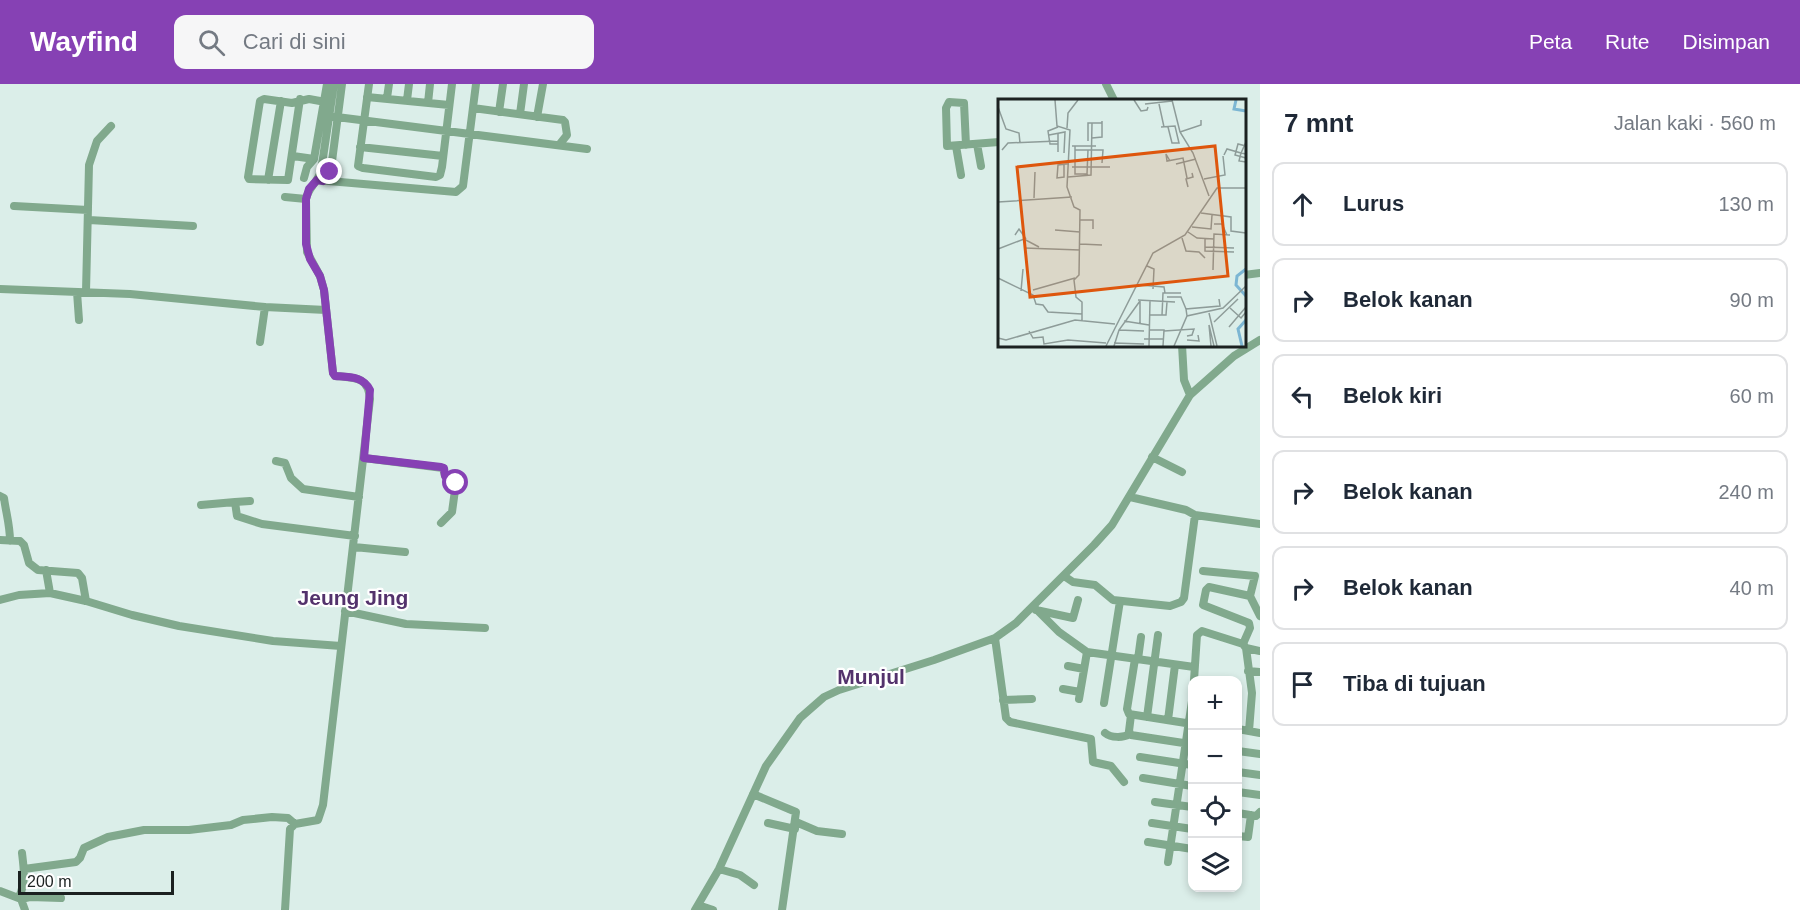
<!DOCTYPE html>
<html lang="id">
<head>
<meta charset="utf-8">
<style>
	body { margin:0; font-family:Arial,sans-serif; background:#f6f6f7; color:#1f2937 }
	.controls { position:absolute; right:18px; bottom:18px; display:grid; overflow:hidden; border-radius:12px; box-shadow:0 3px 9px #0003 }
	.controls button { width:54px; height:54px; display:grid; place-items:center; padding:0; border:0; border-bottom:2px solid #e0e1e3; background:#fff; color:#1f2937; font:30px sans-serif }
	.scale { position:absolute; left:18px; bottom:15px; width:156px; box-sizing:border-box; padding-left:6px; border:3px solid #1b2120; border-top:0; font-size:16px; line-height:21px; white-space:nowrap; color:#1b2120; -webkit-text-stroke:4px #fff; paint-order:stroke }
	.stop { position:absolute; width:18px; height:18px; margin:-14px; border:4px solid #8641b4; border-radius:50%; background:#fff }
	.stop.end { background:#8641b4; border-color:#fff; box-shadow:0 2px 6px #0008 }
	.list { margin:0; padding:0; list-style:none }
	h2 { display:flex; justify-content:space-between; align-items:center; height:78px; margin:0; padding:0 24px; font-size:26px }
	h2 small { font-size:20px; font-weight:400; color:#747a83 }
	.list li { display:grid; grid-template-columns:39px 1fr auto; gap:18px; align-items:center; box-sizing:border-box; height:84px; margin:0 12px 12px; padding:0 12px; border:2px solid #e0e1e3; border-radius:12px }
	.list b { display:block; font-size:22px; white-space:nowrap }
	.list em { font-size:20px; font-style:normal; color:#747a83 }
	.icon { flex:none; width:33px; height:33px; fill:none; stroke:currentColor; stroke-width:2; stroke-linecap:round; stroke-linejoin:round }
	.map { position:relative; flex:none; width:1260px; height:826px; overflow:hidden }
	header { display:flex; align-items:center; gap:36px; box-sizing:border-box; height:84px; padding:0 30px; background:#8641b4; color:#fff }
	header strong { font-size:28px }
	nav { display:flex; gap:33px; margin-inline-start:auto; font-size:21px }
	.search { width:420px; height:54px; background:#f6f6f7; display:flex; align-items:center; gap:15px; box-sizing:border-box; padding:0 21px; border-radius:12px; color:#747a83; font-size:22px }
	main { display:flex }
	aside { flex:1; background:#fff }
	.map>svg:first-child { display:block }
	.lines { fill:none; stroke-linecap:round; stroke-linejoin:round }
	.minor { stroke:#81a98d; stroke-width:8 }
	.route { stroke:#8641b4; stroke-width:8 }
	.labels { text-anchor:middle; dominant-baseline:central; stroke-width:4.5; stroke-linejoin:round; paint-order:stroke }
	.quarter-label { font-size:21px; font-weight:bold; fill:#53326c; stroke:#fff }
	.inset-river { fill:none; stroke:#7cb6d3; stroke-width:3 }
	.inset-road { fill:none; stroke:#8e9c99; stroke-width:1.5 }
	.view { fill:#de560d; fill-opacity:0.15; stroke:#de560d; stroke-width:3 }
	.inset-edge { fill:none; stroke:#1b2120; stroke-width:3 }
</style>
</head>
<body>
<header>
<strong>Wayfind</strong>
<div class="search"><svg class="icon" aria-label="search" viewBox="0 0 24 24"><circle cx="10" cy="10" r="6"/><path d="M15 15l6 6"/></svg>Cari di sini</div>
<nav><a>Peta</a><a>Rute</a><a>Disimpan</a></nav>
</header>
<main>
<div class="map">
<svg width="1260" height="826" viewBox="0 0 1260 826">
	<rect width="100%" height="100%" fill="#dbeee9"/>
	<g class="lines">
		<!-- minor -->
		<path class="minor" d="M369,0L358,82L363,84L436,93L440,91L442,83L452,0
			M1106,0L1114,16
			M367,13L449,21
			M387,14L389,0
			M300,15L288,96L249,95L248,93L260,17L264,15L292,19L309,15L331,19
			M407,16L409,0
			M428,19L430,0
			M473,24L563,36L565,38L567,51L559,61
			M499,28L503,0
			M520,30L524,0
			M329,32L587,65
			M537,33L543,0
			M977,60L981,82
			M966,61L964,19L949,18L946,24L947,62L999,58
			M956,62L961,91
			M360,63L443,72
			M293,72L314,75
			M304,94L307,83L314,75L327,0
			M268,96L281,17
			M317,96L456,108L463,102L476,0
			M323,97L331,85L342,0
			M285,113L306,115
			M14,122L88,126
			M89,136L193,142
			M1244,191L1260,189
			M0,205L130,210L265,223L326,226
			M77,208L79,236
			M86,208L89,81L97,57L111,42
			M260,258L265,223
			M1182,261L1184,296L1190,311
			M1152,373L1182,388
			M364,374L443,384L445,392L450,393L456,399L452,428L441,439
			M276,377L285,379L291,394L303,405L359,413
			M0,412L4,414C6,429 10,441 10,457
			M1130,413L1186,426L1195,431L1260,440
			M235,418L250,417
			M201,421L235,418L237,432L262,440L355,452
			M0,456L20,457L24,461L29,479L38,486L78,489L82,494L86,517
			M354,463L405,468
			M46,486L50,509
			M1203,487L1255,492L1250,512L1260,532
			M1064,492L1073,498L1095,501L1113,516L1170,522L1181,518L1184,514L1195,431
			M0,516L19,511L50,509L86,517L132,531L179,542L273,557L341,562
			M1033,522L1059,548L1087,568L1194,583
			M1036,526L1073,534L1078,516
			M345,527L406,540L485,544
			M995,554L1006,634L1010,638L1091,655L1093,678L1111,682L1124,698
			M1243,560L1250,544L1249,539L1203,521L1206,506L1209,503L1250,512
			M1246,564L1252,609L1249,647
			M1135,575L1127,625L1129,630L1192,640
			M1138,575L1141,553
			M1068,582L1084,585
			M1248,587L1260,588
			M1194,596L1197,551L1202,547L1243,560L1246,564L1260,567
			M1063,605L1080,608
			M1079,615L1087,568
			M1003,616L1032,615
			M1104,619L1120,517
			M1131,631L1129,647L1131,651L1190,660
			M1147,633L1158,551
			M1168,636L1175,581
			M1238,645L1260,649
			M1105,649C1111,654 1123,654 1130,650
			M1238,667L1260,670
			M1140,673L1192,681
			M1238,688L1260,691
			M1143,694L1192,702
			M1238,708L1260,711
			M753,710L796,728L782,826
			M1155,718L1192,723
			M1238,729L1256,732L1260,728
			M796,738L817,747L842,750
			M768,739L795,745
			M1152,739L1192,745
			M1238,752L1248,753L1251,731
			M1148,758L1192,765
			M1168,778L1192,617
			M24,785L76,778L80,774L84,764L108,753L144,746H189L231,741L243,736L272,733L288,734L295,740
			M719,785L740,791L754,801
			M0,807L21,815L25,826
			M19,813C26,798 24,786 22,769
			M21,815L30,813L61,814
			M698,821L713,826
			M285,826L290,745L295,740L318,736L323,721L370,315C368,292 355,294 335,292L333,289L324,206L320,192L307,168L306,115C308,104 318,98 321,87L334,0
			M695,826L719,785L766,682L800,634L824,613L839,606L934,576L995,554L1016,539L1094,461L1112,441L1190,311L1234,272L1260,256"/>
	</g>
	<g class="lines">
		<!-- route -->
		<path class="route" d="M330,88L323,97L317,96L309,105L306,115V160L310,175L320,192L324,206L333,289L335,292C349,293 363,292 370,306L364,374L441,383L444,384L445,392L450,393L456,399"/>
	</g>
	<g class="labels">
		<!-- quarter labels -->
		<g class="quarter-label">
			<text x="353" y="513">Jeung Jing</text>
			<text x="871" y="592">Munjul</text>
		</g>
	</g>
	<!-- overview -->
	<g transform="translate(998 15)">
		<rect width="248" height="248" fill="#dbeee9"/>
		<path class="inset-river" d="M238,1L236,10L248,12M248,170L239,177L238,186L248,197M244,247L240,230L248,221"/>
		<path class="inset-road" d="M57,1L59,27L72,31L69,88L76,108L82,111L81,176L76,181L78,198L84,203V222M136,1L143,12L149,11L150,8M174,1L182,33L195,54L211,97M147,5L174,2M161,5L166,28M0,8L8,30L21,34L22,44M60,28L50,32L52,45H60M163,28L177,27L181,44H174L170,28M69,29L70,14L80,1M182,33L203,26V21M51,36L67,33L66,54M94,39L104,38V22M90,42V24H94M74,47H98M77,47V75H89L90,51M248,47L240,45L237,56L248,59M4,51L10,44L60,42M77,51H105L104,64M60,53V34M248,55L243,54L241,62L248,63M226,56L229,50L243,54L248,43M172,62L168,55L169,62L185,59L189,79M66,65V78L59,79L60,66L68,65H71M178,65L198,60M74,68H112M70,78L93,76L94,24H104M206,80L227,76L225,57M190,88L188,80L195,78L194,74M36,99L37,73M0,103L74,98M203,114L233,118V132L248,134M82,121H95V130M216,125H224L229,136M194,128L213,130L214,116M57,131L82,133M190,133L199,139L216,140M17,136L21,130L28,140M184,139L188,152L201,153L207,159M207,140V148L236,149M82,145L104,146M207,148V152L236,153M26,149L82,151M0,150L26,140L41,148M149,167L156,170L155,190M215,171L216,135L232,136M0,179L35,196L38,205L45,206L50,213L84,215M142,186L166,188L167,194M35,191L77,179M23,192L25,170M169,198H183L188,210M140,201L177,203M232,209L243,219L248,213M211,214L219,247M152,216H168L169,203M164,216L165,194H183M189,217L188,210L222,207L221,200M126,222L151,226M216,223L240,200M142,225V202M211,226L213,247M211,226L216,247M231,228L248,208M121,231L146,232M151,231H166L165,247M31,232L35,239L45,238L46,245L70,241L108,244M166,232L196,230L194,236L189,237M0,239L8,241L77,221L117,225M146,240H166M189,241L201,242L200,236M116,244L146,245M108,247L155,154L187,136L219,89H248M116,247L121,231L142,202M151,247L152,202M176,247L189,217L225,209L248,187"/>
		<path class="view" d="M217,47L230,177L32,198L19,68Z"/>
		<rect width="248" height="248" class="inset-edge"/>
	</g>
</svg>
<div class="controls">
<button>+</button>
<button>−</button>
<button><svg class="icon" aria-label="locate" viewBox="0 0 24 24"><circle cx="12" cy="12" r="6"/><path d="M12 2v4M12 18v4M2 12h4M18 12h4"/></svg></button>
<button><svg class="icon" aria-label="layers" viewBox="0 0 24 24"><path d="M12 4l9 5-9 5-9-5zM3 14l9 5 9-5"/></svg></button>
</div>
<div class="scale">200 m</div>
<div class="stop" style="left:456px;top:399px"></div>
<div class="stop end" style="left:330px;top:88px"></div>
</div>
<aside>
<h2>7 mnt<small>Jalan kaki · 560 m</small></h2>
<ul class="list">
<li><svg class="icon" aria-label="ahead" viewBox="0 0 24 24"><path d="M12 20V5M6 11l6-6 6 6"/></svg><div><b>Lurus</b></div><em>130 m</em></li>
<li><svg class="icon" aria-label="right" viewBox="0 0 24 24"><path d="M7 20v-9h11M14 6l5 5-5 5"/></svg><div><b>Belok kanan</b></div><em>90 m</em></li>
<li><svg class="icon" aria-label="left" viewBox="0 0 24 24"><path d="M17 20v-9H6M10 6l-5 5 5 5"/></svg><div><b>Belok kiri</b></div><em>60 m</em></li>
<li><svg class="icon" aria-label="right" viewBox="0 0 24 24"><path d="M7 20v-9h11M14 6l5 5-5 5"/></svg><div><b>Belok kanan</b></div><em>240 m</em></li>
<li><svg class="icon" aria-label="right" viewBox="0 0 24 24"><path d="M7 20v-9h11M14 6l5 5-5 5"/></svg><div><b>Belok kanan</b></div><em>40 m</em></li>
<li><svg class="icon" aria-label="arrive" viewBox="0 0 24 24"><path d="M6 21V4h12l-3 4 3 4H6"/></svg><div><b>Tiba di tujuan</b></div></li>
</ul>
</aside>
</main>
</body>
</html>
